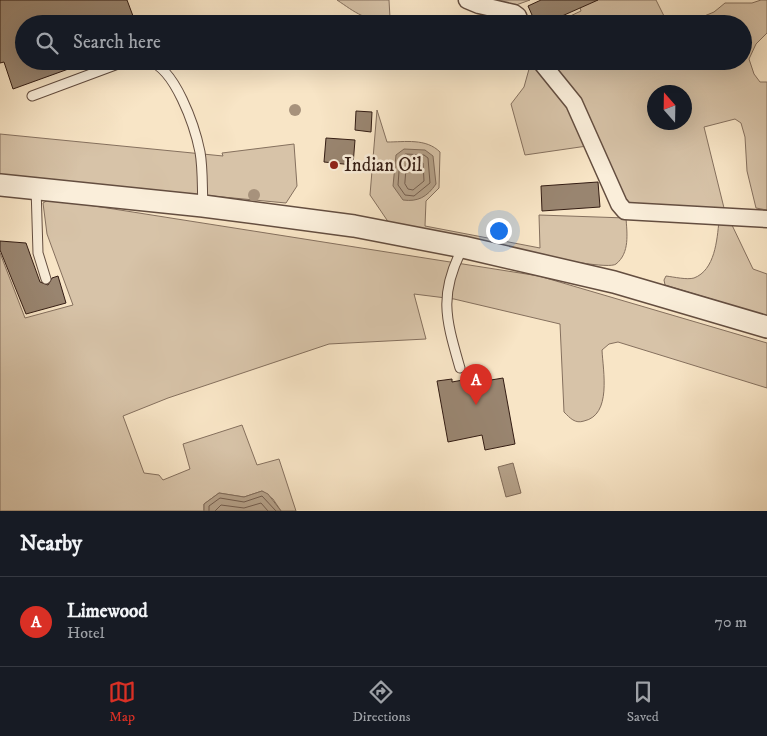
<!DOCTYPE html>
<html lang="en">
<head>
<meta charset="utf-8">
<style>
	body { margin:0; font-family:"IM FELL DW Pica",serif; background:#242831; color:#f1f3f6 }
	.compass { position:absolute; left:647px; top:85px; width:45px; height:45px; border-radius:50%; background:#171b24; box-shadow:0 5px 20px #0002; rotate:340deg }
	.you { position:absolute; left:498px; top:230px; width:18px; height:18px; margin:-12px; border:4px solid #fff; border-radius:50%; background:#1a73e8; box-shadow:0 0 0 8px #1a73e833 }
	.badge { display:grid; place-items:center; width:32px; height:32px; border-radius:50%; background:#d93025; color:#fff; font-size:16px; font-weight:700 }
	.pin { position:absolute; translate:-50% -41px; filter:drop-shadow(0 1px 2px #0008) }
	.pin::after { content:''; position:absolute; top:26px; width:18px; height:15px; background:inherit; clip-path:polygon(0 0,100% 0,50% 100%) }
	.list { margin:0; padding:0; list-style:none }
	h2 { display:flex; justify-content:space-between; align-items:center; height:65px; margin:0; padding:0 20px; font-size:21px }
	h2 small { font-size:16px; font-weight:400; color:#9ea1a6 }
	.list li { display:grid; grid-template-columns:32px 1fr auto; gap:15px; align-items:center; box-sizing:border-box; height:90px; padding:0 20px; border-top:1px solid #363941 }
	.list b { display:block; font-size:19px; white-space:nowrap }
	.list p { margin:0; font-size:16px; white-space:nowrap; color:#9ea1a6 }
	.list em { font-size:16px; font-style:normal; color:#9ea1a6 }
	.icon { flex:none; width:28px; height:28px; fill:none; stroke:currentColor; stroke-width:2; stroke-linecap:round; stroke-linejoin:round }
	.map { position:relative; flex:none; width:767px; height:511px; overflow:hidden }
	.search { position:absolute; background:#171b24; box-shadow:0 5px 20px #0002; left:15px; right:15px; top:15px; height:55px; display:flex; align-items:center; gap:12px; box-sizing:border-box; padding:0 18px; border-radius:28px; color:#9ea1a6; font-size:19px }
	.sheet { height:155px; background:#171b24 }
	nav { display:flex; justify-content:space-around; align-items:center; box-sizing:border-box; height:70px; border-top:1px solid #363941; background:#171b24; font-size:14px; color:#9ea1a6 }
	nav a { display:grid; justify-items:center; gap:2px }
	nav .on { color:#d93025 }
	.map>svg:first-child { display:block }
	.green { fill:#d7c3a8; stroke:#85705e; fill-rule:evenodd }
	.water { fill:#b5a189; stroke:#816c5a }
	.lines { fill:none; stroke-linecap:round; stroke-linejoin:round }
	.shore { stroke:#745e4e; stroke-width:1 }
	.building { fill:#998570; stroke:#331c13 }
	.service-casing { stroke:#644e40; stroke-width:11 }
	.minor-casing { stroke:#644e40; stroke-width:19 }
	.tertiary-casing { stroke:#644e40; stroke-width:24 }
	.service { stroke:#faeeda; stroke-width:9 }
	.minor { stroke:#faeeda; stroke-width:16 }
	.tertiary { stroke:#faeeda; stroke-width:21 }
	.tree { fill:#a7927c }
	.poi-dot { fill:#8f2418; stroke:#faeeda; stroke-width:2 }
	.labels { text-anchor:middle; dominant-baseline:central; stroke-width:5; stroke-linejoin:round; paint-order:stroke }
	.poi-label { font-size:19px; fill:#331c13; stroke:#faeeda; text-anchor:start }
</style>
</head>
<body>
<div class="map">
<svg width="767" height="511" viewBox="0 0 767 511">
	<rect width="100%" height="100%" fill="#f8e5c6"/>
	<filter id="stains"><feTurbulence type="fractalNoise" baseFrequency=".004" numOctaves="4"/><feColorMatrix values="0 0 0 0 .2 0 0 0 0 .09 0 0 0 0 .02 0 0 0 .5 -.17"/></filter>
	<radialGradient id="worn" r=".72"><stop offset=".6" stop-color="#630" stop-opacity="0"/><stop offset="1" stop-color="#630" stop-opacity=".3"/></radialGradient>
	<!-- green -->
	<path class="green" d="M337,0H389L390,18C367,23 355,12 337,0Z
		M497,0H530L505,9Z
		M578,0H656L668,24H553L581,11Z
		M761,0H767V33L756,44L749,59L754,74L760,82H767V210L756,208L747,171L745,137L741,123L735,119L704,127L725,212L631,209L546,61H743V24H685L714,12L725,3H752ZM654,92H684V122H654Z
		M531,62C560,86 573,112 587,146L525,155L511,104L524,87Z
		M377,110L387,142C405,142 426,138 440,152L439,188L426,201L425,226L540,248L539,215L626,218C627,233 630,253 616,264C604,274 417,229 389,223L370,195Z
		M0,134L223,156L222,153L294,144L297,186L286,203L0,176Z
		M50,199L539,276L767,343V388L618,342L609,344L602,350C603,371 612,415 584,421C575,424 570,418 564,412L560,324L454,299L414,294L426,339L329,344L168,398L123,416L144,473L159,475L163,480L190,469L183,444L242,425L257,465L279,459L296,511H281L273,499L262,491L244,497L219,493L204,504V511H0V253L25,318L73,305L47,234L43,203Z
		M719,221L731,223L753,269L767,274V316L665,285L664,280L666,276C674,277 687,280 694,278C715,270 717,240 719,221Z"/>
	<!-- water -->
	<path class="water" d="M404,149L425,150L433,156L436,184C427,197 418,202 403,200L393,186L396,155Z
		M513,463L521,493L506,497L498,467Z
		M262,491L268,494L281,511H204V504L219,493L244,497Z"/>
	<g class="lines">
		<!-- shore -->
		<path class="shore" d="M406,154L424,155L428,158L430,183L414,196L405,195L398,185L400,158Z
			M407,161L423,163L424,181L413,190L408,189L405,184Z
			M209,511V506L220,498L244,502L262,496L276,511
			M215,511L221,505L244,508L261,503L268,511"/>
	</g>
	<!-- building -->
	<path class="building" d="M0,0H127L136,24H24V61L85,63L13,89L4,62L0,63Z
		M541,0H598L544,24H536L528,6Z
		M356,111L372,112L371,132L355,130Z
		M326,138L355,140L353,165L324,162Z
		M598,182L600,207L542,211L541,186Z
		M0,241L26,243L40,282L48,285L52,278L58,276L66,303L26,314L0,250Z
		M503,378L515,444L485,450L482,435L448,442L437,381L452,379V382L463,380V382L472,381L473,383Z"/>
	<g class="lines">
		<!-- service casing -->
		<g class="service-casing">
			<path id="service" d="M148,61C175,67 195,127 200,152C203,169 202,188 203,206
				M32,96L126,61
				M36,187L38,253L46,279
				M460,368C446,319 438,295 463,247"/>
		</g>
		<!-- minor casing -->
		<g class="minor-casing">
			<path id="minor" d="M467,0L479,5L514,13L518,16L521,24
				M540,61L574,103L619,204L625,211L767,219"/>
		</g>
		<!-- tertiary casing -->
		<g class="tertiary-casing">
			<path id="tertiary" d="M0,185L203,206L354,226L463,247L614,282L767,327"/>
		</g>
		<!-- service -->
		<use href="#service" class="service"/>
		<!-- minor -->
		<use href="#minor" class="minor"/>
		<!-- tertiary -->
		<use href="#tertiary" class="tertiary"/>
	</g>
	<!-- trees -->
	<g class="tree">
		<circle cx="295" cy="110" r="6"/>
		<circle cx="254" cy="195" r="6"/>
	</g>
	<!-- markers -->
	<circle class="poi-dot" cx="334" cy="165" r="5"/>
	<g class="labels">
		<!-- poi labels -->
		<g class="poi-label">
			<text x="344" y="165">Indian Oil</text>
		</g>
	</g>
	<rect width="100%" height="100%" filter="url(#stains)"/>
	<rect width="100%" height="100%" fill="url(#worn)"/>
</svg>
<svg class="compass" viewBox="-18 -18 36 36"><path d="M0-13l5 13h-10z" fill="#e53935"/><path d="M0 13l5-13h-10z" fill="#9ea1a6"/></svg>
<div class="you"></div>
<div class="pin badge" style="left:476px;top:405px">A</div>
<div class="search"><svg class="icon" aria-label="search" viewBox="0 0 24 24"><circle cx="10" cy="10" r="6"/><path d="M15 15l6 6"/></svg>Search here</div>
</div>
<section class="sheet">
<h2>Nearby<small></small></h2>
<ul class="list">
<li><span class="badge">A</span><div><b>Limewood</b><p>Hotel</p></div><em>70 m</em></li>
</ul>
</section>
<nav>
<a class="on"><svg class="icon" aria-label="map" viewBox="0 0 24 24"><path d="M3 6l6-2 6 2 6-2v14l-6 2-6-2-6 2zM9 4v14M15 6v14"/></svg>Map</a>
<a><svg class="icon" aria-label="directions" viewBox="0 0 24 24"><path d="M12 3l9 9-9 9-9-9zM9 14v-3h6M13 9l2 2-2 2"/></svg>Directions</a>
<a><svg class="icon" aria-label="saved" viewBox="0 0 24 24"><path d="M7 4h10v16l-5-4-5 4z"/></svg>Saved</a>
</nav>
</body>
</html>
